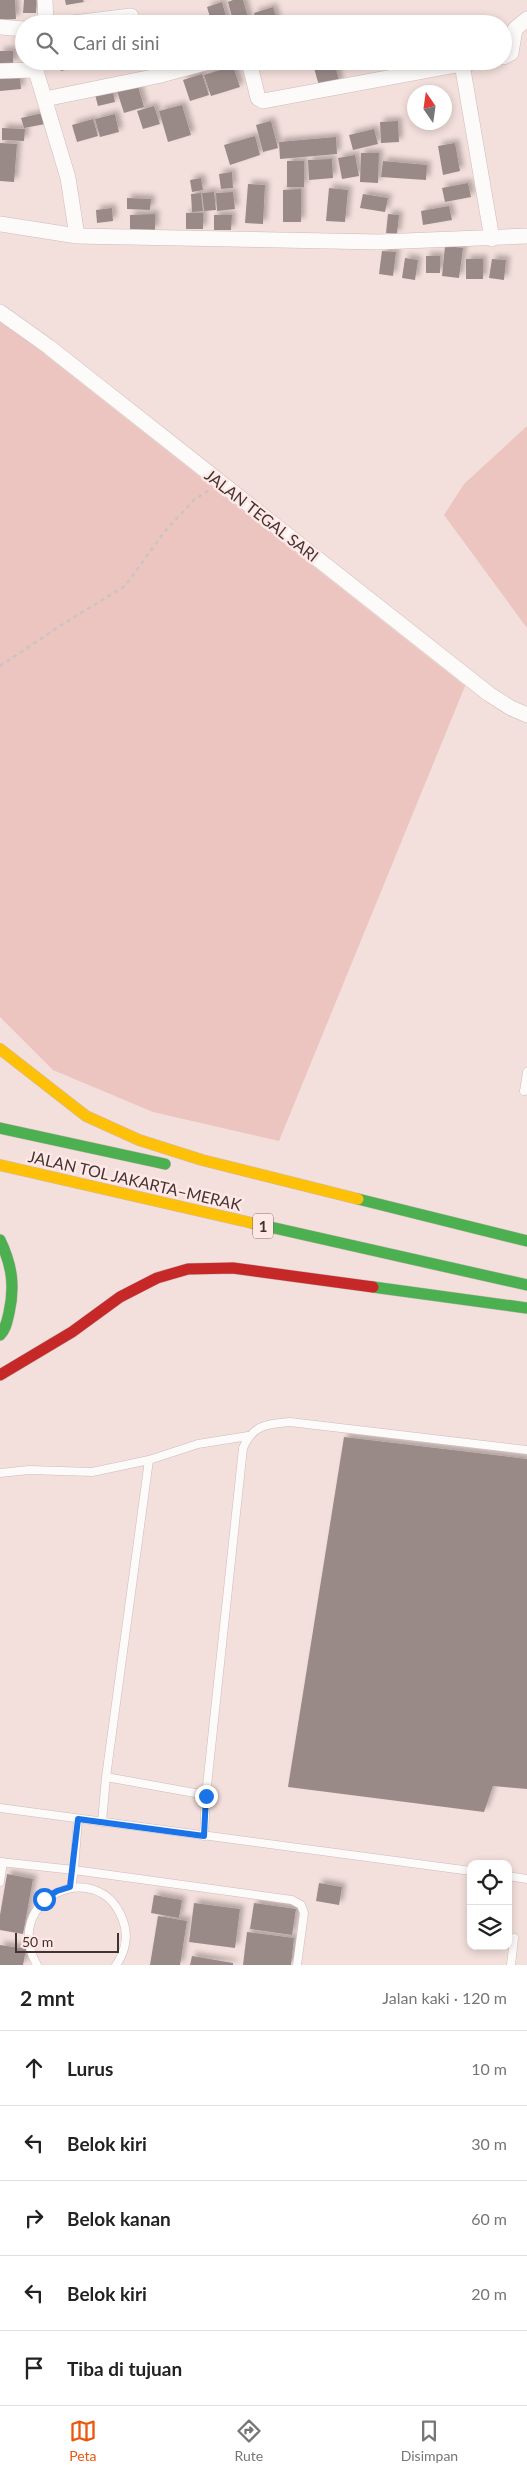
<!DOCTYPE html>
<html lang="id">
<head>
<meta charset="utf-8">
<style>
	body { margin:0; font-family:Lato,sans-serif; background:#f6f6f6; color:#222 }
	.controls { position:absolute; right:15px; bottom:15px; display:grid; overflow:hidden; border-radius:10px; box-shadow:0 2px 8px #0003 }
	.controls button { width:45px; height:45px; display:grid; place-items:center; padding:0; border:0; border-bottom:1px solid #e0e0e0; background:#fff; color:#222; font:25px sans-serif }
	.compass { position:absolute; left:407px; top:85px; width:45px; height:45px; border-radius:50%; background:#fff; box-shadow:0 2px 8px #0003; rotate:347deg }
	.scale { position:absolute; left:15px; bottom:12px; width:104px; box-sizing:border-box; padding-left:5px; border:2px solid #413331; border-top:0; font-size:14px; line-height:18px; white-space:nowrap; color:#413331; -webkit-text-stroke:4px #ffe8e5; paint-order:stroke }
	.stop { position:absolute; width:15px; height:15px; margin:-11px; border:4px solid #1a73e8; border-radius:50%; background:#fff }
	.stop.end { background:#1a73e8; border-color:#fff; box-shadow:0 1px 5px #0008 }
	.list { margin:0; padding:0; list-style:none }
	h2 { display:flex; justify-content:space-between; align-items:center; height:65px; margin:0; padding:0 20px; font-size:21px }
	h2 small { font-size:16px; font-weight:400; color:#767676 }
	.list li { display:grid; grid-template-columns:32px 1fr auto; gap:15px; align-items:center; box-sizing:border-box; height:75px; padding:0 20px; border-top:1px solid #e0e0e0 }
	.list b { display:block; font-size:19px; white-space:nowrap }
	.list em { font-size:16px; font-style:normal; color:#767676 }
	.icon { flex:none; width:28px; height:28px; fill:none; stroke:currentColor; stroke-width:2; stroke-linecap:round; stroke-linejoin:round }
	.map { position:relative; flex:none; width:527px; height:1965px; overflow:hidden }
	.search { position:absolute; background:#fff; box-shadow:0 2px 8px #0003; left:15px; right:15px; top:15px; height:55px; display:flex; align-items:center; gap:12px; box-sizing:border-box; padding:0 18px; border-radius:28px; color:#767676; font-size:19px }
	.sheet { height:440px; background:#fff }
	nav { display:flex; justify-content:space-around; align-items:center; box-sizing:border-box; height:70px; border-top:1px solid #e0e0e0; background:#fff; font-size:14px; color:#767676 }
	nav a { display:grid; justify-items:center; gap:2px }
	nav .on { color:#ea580c }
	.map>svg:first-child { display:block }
	.green { fill:#ecc5c0 }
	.building { fill:#998a88; filter:url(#shadow) }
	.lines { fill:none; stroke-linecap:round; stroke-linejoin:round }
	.lane-casing { stroke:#ccbcba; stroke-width:9 }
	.street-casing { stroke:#ccbcba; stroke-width:16 }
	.fast-casing { stroke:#c9b8b7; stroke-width:12 }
	.slow-casing { stroke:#c9b8b7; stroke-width:12 }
	.jam-casing { stroke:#c9b8b7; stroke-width:12 }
	.path { stroke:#ccc3c3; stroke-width:2.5; stroke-dasharray:4 4; stroke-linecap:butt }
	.lane { stroke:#fdfafa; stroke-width:8 }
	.street { stroke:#fdfafa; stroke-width:15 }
	.fast { stroke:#4caf50; stroke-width:11 }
	.slow { stroke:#ffc107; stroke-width:11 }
	.jam { stroke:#c62828; stroke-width:11 }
	.route { stroke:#1a73e8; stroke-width:6 }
	.labels { text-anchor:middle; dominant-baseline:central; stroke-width:5; stroke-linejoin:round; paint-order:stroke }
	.shield { fill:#ffe8e5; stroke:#7a6967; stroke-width:1 }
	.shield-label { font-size:15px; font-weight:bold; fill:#413331 }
	.street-label { font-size:16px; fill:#413331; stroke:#ffe8e5 }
</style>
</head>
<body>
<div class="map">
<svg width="527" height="1965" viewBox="0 0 527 1965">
	<defs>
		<filter id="shadow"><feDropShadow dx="4" dy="-4" stdDeviation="2.5" flood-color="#0004"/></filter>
	</defs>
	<rect width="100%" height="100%" fill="#f3dfdc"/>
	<!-- green -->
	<path class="green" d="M0,319L465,686L279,1141L153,1112L53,1070L0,1017Z
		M527,426V628L444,515L464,484Z"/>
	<!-- building -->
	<path class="building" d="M0,0H15L16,19L0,20Z
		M24,0H36V13H23Z
		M65,0H83L84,2L66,5Z
		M233,0H243L250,24H234L228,2Z
		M222,2L228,24H212L207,7Z
		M273,7L278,24H257L254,13Z
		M0,51H13V64H0Z
		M59,61H80L81,66L61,71Z
		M159,61H173L174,66L161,69Z
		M312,61H334L340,84L320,89Z
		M233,66L240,87L211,96L204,75Z
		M202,74L209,95L190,101L183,80Z
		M20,76L21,89L0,91V78Z
		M137,83L144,107L124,113L116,88Z
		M112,87L115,102L98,106L94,91Z
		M182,105L191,135L168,142L159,111Z
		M154,106L160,124L143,129L137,111Z
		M43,113L45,124L24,128L21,118Z
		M115,114L119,132L100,137L95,119Z
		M93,119L98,136L77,142L72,125Z
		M271,121L278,148L263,152L256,125Z
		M398,121L399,142L381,143L380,122Z
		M2,128L25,129L24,141L2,140Z
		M374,129L378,144L353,150L349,135Z
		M255,136L260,155L230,165L224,145Z
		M336,137L337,154L280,159L279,142Z
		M0,143L17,144L14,182L0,181Z
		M455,143L460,171L443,175L438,146Z
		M361,153H379L378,183L360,182Z
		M355,155L359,176L342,179L338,158Z
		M332,159L333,178L309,180L308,160Z
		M287,161H304V187H287Z
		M383,161L427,165L426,180L381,177Z
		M232,172L233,188L221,189L219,174Z
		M201,178L203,190L192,192L190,180Z
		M468,183L471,197L445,202L442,188Z
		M248,184L265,185L263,224L245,223Z
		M329,188L348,190L345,222L326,221Z
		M301,189V222H283V190Z
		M214,192L216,210L204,211L202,193Z
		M233,192L235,209L217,211L216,193Z
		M201,193L203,211L192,212L191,194Z
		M363,194L388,198L385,212L360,208Z
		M127,198L151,199L150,210L127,209Z
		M449,206L452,220L423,225L421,211Z
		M112,208L113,221L97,223L96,210Z
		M186,213H203V229H186Z
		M155,214V230L130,231V215Z
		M388,214L399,215L397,234L386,233Z
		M214,215H232L231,230H214Z
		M445,246L463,248L459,278L442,276Z
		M382,251L396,252L393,276L379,274Z
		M426,256H440V273H426Z
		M405,258L418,260L415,280L402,278Z
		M466,259H483V279H466Z
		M492,259L506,260L504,280L489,278Z
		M344,1437L527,1459V1789L493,1786L484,1812L288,1787Z
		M7,1874L33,1879L23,1934L0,1930V1915Z
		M319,1883L342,1887L339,1905L316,1901Z
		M154,1895L182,1900L179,1918L151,1913Z
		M194,1903L240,1909L235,1948L189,1942Z
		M254,1903L296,1909L292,1935L250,1929Z
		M158,1916L187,1921L180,1965H150Z
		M247,1932L294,1938L291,1965H243Z
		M0,1945L26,1949L23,1965H0Z
		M192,1956L233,1963V1965H190Z"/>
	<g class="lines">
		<!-- lane casing -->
		<g class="lane-casing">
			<path id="lane" d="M524,1091L527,1072
				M149,1460L106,1777L206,1795
				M0,1473L29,1470L92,1472L149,1460L198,1444L248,1436
				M0,1808L471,1871
				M102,1822L106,1777
				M204,1836L206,1795L243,1448C253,1425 266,1424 290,1422L527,1450
				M0,1862L74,1870L78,1819
				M508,1876L527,1879
				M0,1882L3,1862
				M71,1887L74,1870L292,1900L301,1905L304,1913L297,1965
				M37,1965C0,1899 97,1855 122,1918C129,1934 126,1951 116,1965
				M511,1965L514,1938"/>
		</g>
		<!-- street casing -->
		<g class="street-casing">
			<path id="street" d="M45,0L46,24
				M65,24L131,16
				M0,27L24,29
				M503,57L511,53L515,29L527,19
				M33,61L68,178L77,236
				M249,61L258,98L263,101L462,64L492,239
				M462,64L479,61
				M0,71L35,70
				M45,99L157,76L212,61
				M0,224L77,236L379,242L527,236
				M0,312L49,347L489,694L511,708L527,715"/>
		</g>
		<!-- fast casing -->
		<g class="fast-casing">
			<path id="fast" d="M0,1128L165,1164
				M358,1199L527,1241
				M252,1223L527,1285
				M0,1240C12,1265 15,1286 9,1313C7,1321 6,1329 0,1335
				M373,1287L527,1308"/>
		</g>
		<!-- slow casing -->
		<g class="slow-casing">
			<path id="slow" d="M0,1049L86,1116L139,1140L202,1160L358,1199
				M0,1165L252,1223"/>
		</g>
		<!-- jam casing -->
		<g class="jam-casing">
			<path id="jam" d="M0,1375L72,1332L120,1297L157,1278L188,1269L233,1268L373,1287"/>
		</g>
		<!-- path -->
		<path class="path" d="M0,666L63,624L125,586L165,531L195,499L208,491"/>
		<!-- lane -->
		<use href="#lane" class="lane"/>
		<!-- street -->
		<use href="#street" class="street"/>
		<!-- fast -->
		<use href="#fast" class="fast"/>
		<!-- slow -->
		<use href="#slow" class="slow"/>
		<!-- jam -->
		<use href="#jam" class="jam"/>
	</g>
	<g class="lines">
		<!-- route -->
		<path class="route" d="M44,1899L57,1891L70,1887L78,1819L204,1836L206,1796"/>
	</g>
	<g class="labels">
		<!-- shield labels -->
		<rect class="shield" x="253" y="1213.5" width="20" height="25" rx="4"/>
		<g class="shield-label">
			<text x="263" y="1226">1</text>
		</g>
		<!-- street labels -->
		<g class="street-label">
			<text transform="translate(262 515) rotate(38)">JALAN TEGAL SARI</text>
			<text transform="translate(135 1180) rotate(13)">JALAN TOL JAKARTA–MERAK</text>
		</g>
	</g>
</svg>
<div class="controls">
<button><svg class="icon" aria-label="locate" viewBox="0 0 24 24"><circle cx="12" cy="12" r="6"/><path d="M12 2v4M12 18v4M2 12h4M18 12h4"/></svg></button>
<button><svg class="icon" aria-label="layers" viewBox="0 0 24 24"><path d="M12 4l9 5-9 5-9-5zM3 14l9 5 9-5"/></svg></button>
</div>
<svg class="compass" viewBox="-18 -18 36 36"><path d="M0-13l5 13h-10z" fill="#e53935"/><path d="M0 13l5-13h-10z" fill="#767676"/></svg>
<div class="scale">50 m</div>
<div class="stop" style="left:44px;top:1899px"></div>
<div class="stop end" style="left:206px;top:1796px"></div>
<div class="search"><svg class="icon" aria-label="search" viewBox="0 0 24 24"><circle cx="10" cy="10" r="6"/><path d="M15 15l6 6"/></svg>Cari di sini</div>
</div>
<section class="sheet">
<h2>2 mnt<small>Jalan kaki · 120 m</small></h2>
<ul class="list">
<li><svg class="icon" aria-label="ahead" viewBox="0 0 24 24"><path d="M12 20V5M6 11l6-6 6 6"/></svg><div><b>Lurus</b></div><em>10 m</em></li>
<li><svg class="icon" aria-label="left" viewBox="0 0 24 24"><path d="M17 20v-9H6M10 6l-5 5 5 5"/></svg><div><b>Belok kiri</b></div><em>30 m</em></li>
<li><svg class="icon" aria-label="right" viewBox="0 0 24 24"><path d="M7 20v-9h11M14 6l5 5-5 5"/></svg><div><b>Belok kanan</b></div><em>60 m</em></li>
<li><svg class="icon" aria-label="left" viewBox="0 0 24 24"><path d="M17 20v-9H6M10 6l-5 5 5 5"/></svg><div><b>Belok kiri</b></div><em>20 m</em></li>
<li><svg class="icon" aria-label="arrive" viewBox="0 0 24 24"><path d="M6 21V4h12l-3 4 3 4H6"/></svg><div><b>Tiba di tujuan</b></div></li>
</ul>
</section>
<nav>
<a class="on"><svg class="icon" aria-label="map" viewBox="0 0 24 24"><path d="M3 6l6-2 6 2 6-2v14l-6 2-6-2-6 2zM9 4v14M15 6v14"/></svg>Peta</a>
<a><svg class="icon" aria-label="directions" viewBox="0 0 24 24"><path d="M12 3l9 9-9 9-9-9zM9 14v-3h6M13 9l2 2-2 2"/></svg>Rute</a>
<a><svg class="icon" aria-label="saved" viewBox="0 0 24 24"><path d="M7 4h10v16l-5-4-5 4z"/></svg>Disimpan</a>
</nav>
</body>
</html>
